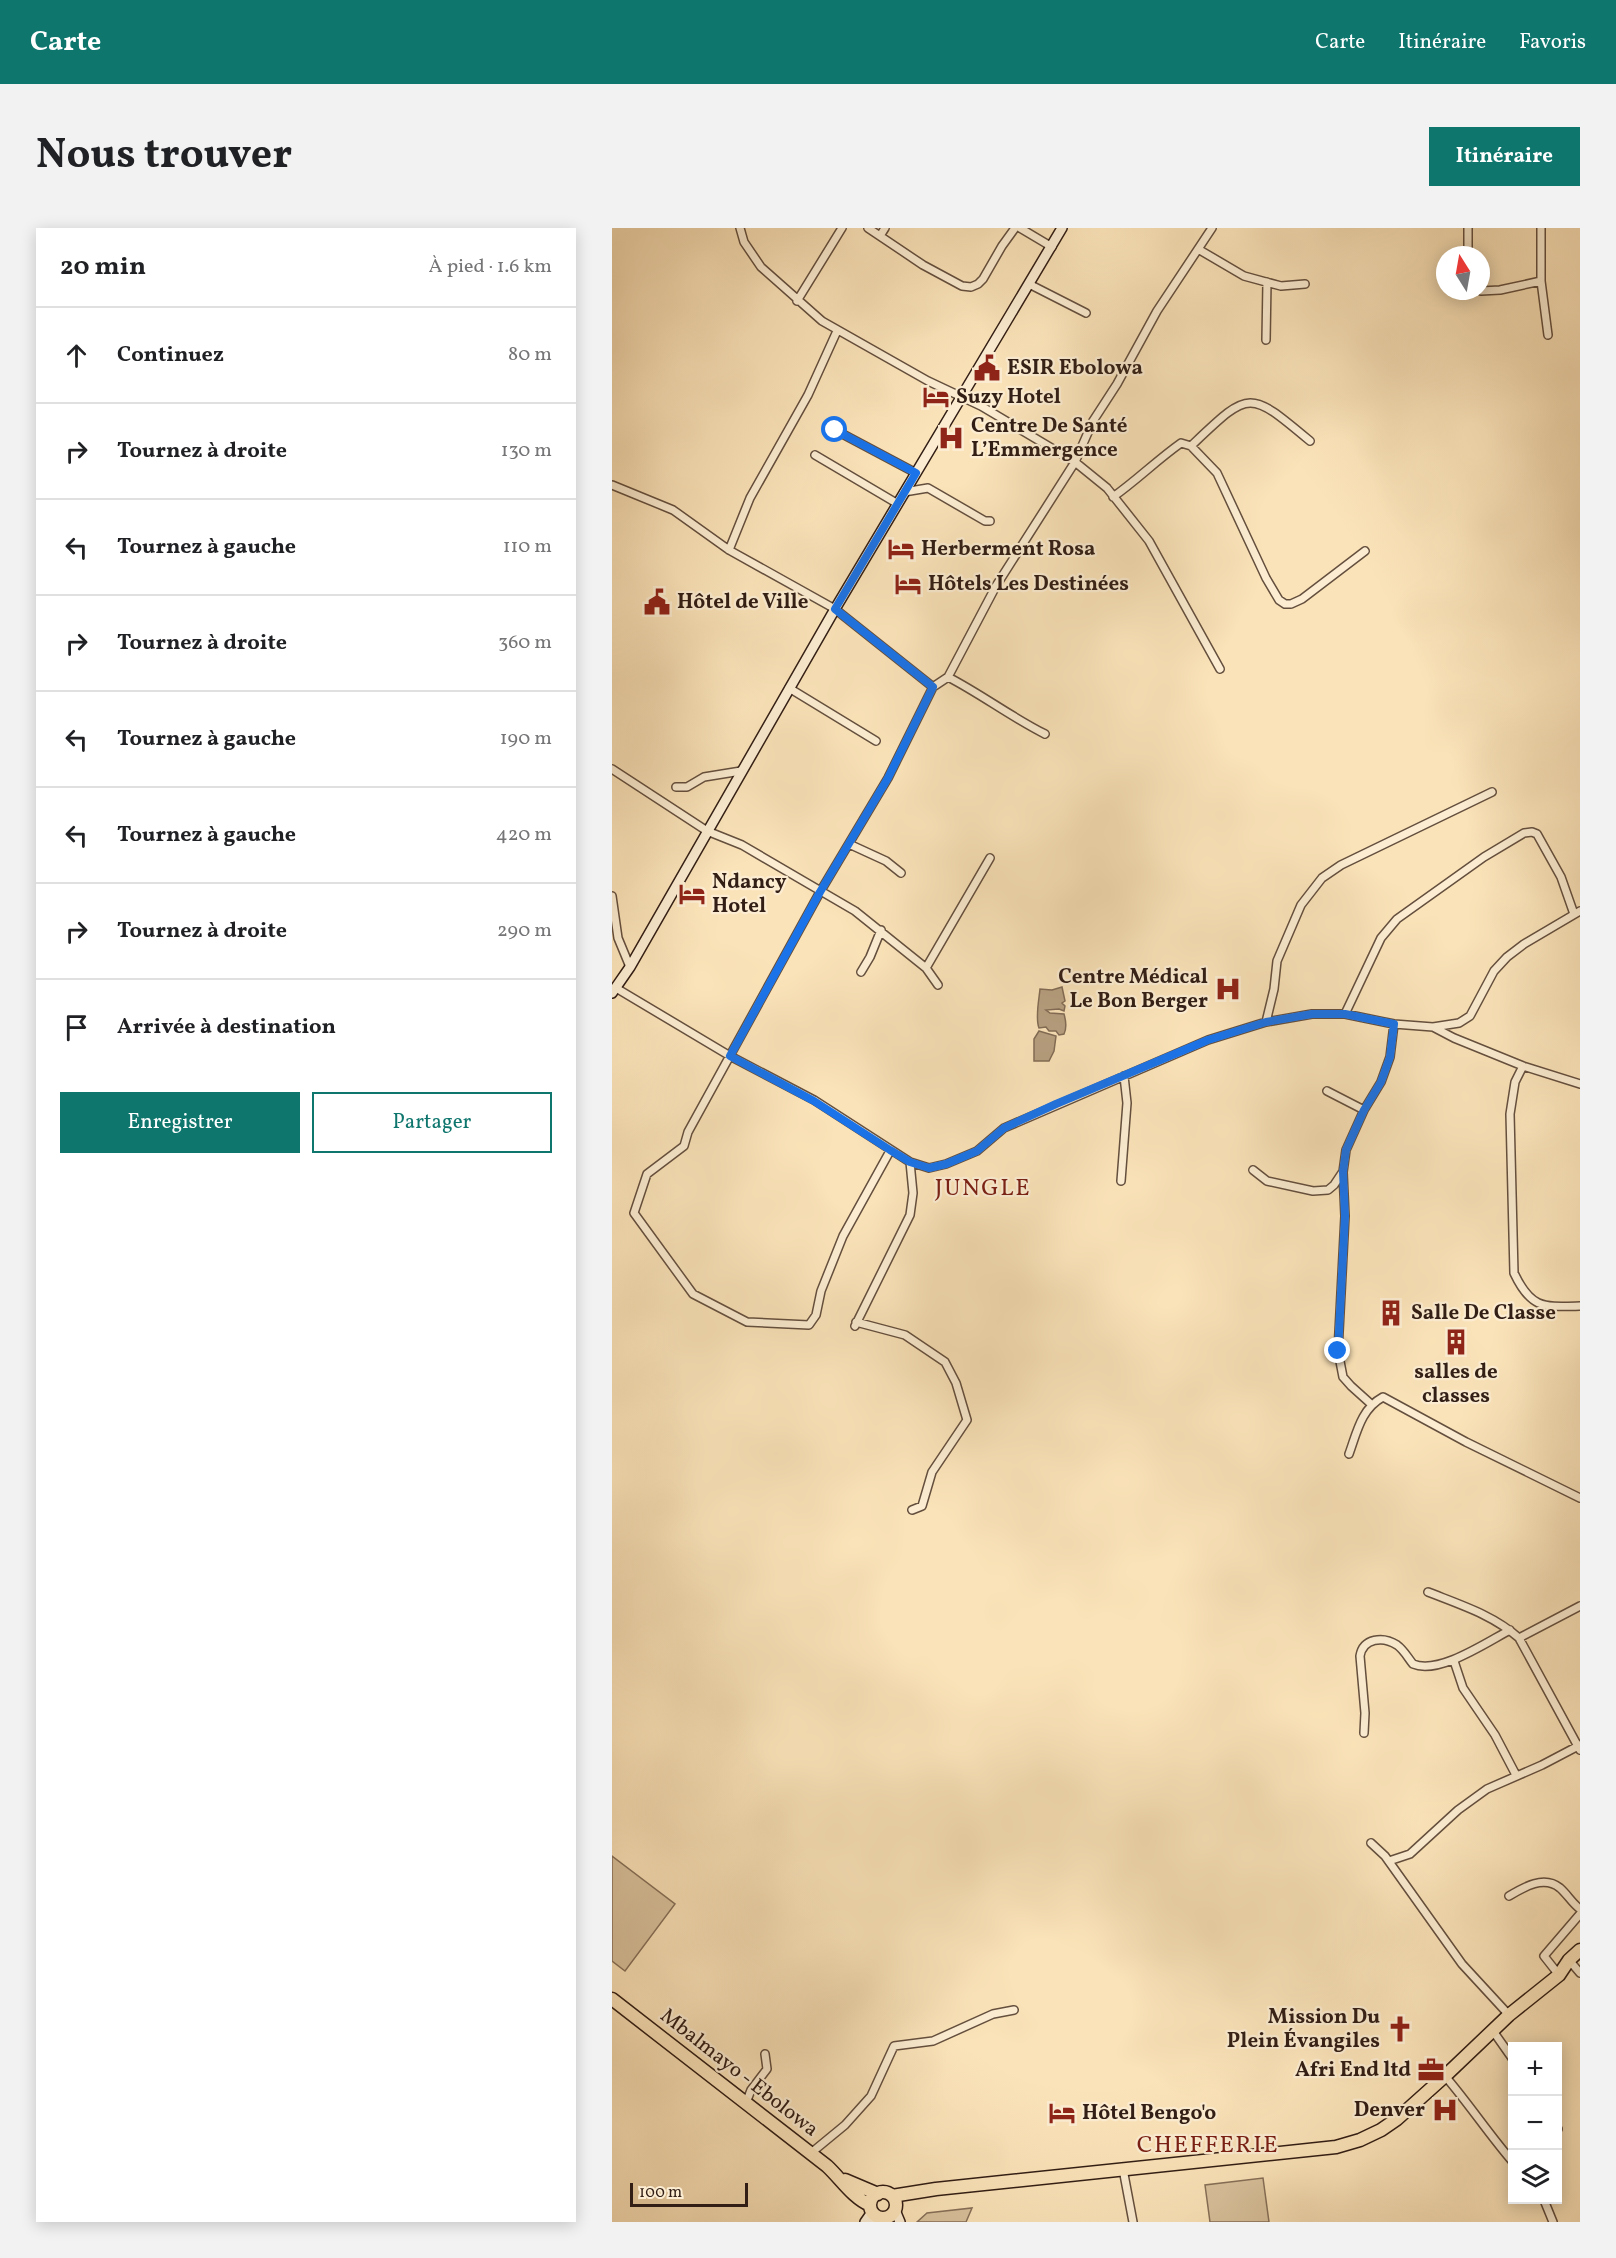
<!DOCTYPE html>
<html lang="fr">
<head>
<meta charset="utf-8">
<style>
	body { margin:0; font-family:Vollkorn,serif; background:#f2f2f2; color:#202124 }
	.controls { position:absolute; right:18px; bottom:18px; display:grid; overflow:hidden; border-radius:0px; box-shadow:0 3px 15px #0003 }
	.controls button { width:54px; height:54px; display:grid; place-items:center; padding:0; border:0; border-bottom:2px solid #e0e0e0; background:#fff; color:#202124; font:30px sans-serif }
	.compass { position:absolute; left:824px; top:18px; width:54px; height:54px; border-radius:50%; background:#fff; box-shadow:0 3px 15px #0003; rotate:349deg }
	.scale { position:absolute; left:18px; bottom:15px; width:118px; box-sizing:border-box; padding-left:6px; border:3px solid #321e15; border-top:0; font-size:16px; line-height:21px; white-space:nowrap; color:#321e15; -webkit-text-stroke:4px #fcedd2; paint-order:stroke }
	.stop { position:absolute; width:18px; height:18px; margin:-14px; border:4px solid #1a73e8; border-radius:50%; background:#fff }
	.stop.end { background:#1a73e8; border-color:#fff; box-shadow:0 2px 6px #0008 }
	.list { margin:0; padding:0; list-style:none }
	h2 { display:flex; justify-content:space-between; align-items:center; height:78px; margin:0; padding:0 24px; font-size:26px }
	h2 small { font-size:20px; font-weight:400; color:#757577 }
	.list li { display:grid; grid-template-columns:39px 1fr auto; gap:18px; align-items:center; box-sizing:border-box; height:96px; padding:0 24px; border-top:2px solid #e0e0e0 }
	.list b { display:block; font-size:22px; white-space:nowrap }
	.list em { font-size:20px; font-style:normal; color:#757577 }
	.actions { display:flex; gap:12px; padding:18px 24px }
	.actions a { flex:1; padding:14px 0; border:2px solid #0f766e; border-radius:0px; text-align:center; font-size:21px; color:#0f766e }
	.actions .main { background:#0f766e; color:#fff }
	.icon { flex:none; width:33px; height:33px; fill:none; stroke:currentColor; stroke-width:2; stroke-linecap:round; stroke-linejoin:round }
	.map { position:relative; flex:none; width:968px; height:1994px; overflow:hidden; border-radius:0px }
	header { display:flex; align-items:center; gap:36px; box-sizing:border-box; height:84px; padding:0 30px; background:#0f766e; color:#fff }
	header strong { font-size:28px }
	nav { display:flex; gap:33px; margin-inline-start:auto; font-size:21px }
	.intro { display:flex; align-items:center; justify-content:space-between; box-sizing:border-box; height:144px; padding:0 36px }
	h1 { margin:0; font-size:42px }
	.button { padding:15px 27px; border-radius:0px; background:#0f766e; color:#fff; font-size:21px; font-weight:700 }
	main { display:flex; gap:36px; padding:0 36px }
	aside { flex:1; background:#fff; border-radius:0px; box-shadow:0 3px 15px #0003 }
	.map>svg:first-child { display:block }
	.green { fill:#d9c29d; stroke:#867059; stroke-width:1.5 }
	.water { fill:#b7a081; stroke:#826c56; stroke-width:1.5 }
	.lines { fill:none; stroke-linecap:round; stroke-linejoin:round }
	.street-casing { stroke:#644f3e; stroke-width:10 }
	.secondary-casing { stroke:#321e15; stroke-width:12 }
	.highway-casing { stroke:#321e15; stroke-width:15 }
	.street { stroke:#fcedd2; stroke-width:7 }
	.secondary { stroke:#fcedd2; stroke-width:9 }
	.highway { stroke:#fbe3b9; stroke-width:12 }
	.route { stroke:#1a73e8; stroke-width:8 }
	.labels { text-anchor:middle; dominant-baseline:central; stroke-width:4.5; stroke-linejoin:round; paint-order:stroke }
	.poi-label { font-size:21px; font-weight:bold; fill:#321e15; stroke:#fcedd2; text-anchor:start }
	.street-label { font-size:21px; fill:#321e15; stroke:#fcedd2 }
	.quarter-label { font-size:24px; letter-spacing:1.5px; fill:#7a1f14; stroke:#fcedd2 }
</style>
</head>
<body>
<header>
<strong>Carte</strong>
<nav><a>Carte</a><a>Itinéraire</a><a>Favoris</a></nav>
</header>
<div class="intro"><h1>Nous trouver</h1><a class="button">Itinéraire</a></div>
<main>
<aside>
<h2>20 min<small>À pied · 1.6 km</small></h2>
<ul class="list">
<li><svg class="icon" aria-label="ahead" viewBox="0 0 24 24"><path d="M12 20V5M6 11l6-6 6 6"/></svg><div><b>Continuez</b></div><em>80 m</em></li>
<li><svg class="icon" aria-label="right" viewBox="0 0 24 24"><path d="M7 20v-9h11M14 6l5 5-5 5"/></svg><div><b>Tournez à droite</b></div><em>130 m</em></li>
<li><svg class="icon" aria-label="left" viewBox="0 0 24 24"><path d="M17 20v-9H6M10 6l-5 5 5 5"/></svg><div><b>Tournez à gauche</b></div><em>110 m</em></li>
<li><svg class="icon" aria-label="right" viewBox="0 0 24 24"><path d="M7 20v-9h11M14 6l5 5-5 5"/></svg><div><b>Tournez à droite</b></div><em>360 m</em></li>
<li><svg class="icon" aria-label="left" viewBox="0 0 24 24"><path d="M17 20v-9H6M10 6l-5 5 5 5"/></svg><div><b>Tournez à gauche</b></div><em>190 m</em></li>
<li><svg class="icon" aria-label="left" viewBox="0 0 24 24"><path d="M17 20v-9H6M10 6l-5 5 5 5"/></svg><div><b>Tournez à gauche</b></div><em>420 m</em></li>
<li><svg class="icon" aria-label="right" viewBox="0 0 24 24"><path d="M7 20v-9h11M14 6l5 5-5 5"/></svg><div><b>Tournez à droite</b></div><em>290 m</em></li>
<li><svg class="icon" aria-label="arrive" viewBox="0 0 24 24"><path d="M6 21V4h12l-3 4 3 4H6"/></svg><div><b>Arrivée à destination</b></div></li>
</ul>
<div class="actions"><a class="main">Enregistrer</a><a>Partager</a></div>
</aside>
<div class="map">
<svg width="968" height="1994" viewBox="0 0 968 1994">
	<rect width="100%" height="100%" fill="#fbe3b9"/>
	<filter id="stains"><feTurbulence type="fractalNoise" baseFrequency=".00333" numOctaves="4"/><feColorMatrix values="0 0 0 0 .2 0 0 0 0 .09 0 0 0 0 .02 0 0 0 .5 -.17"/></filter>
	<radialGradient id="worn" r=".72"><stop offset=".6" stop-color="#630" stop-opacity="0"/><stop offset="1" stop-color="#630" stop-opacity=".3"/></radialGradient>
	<!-- green -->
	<path class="green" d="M0,1628L63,1676L13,1743L0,1733Z
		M651,1950L657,1994H598L593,1957Z
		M360,1980L354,1994H305L315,1985Z"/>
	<!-- water -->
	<path class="water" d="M450,759L453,773L450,775L453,778L452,783L447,781L434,782L438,785L452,786C454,793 455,800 452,806L447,807L444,803H437L434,799L427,800C423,790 427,772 428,761L440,762Z
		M427,803L444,808L442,823L437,833H422V811Z"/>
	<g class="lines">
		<!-- street casing -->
		<g class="street-casing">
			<path id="street" d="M128,0L132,14L149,39L210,93L316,153L369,178L463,234L495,260L537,313L608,441
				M256,0L311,37L350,58L359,59L366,56L371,51L390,18L403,0
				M408,0L440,19
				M856,0V27
				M929,0V53L936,107
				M268,8L273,0
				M586,21L632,48L669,58L693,56
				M417,56L474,85
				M869,63L888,62L929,53
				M185,73L230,0
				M654,112L655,54
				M223,202L304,245
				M579,218L605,245L654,350L667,372L673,376H679L690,371L753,323
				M203,227L286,276
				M0,257L61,282L117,322L223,381L321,459
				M292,264L316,260L373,293H378
				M501,269C525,252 545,232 569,215L579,218C638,162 636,161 698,213
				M117,322L138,270L196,167L225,103
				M336,449C369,466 399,489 433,506
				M177,460L264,513
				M0,541L95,603L130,617L243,683L314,740L326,757
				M64,559H75L92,549L129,543
				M237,616L274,633L289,645
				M0,668L6,710L18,739
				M314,740L378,630
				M249,744L258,729L269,702
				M4,760L118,828L202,872L298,934L317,940L334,936L365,923L392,900L596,812L654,794L700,786H733L782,796L821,799L842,810L911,838L968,856
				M733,786L769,710L785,691L872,629L912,605L920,604L925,606L949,649L962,686
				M654,794L662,761L665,733L689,677L710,650L729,637L880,564
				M821,799L847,795L858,788L882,743L895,729L912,716L968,683
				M911,838L903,854L898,886L902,1045C919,1081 931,1079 968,1078
				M715,863L752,882
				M278,923L231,1008L209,1063L204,1087L197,1097L135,1094L81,1066L22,985L35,946L72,918L76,904L208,664L276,550L321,459L336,449L384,358L463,234L481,193L505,156L545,83L600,0
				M641,942L655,953L701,963L716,962L722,957L730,945
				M509,953L515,875L512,848
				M244,1094L293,1107L333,1134L344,1155L355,1192L320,1244L310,1278L300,1282
				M243,1098L298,987L301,965L298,934
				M759,1176L739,1158L731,1149L726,1123L733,988L731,944L734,922L752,882L769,854L778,829L782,796
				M737,1226C745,1204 749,1181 771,1169L854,1214L968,1270
				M816,1364C849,1377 881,1387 907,1410L968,1522
				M907,1410L968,1378
				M842,1433L851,1460L883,1507L904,1547
				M752,1505L753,1485L748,1428C751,1410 771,1408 785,1417C792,1422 796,1430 801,1436C827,1447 875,1414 898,1402
				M759,1615L773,1628L850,1736L897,1787
				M777,1633L798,1626L846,1582L875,1561L930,1537L968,1517
				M897,1668C912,1659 932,1647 948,1660C955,1666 960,1675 968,1681
				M957,1732L968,1745
				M947,1747L932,1728L968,1686
				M881,1803L900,1830
				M833,1848C857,1876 876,1905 900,1933
				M134,1875L139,1862L155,1841L153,1826
				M945,1900L946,1901
				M199,1925L233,1897L259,1868L282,1818L321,1813L381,1786L402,1782
				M511,1941L521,1994
				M932,1972L941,1994"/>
		</g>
		<!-- secondary casing -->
		<g class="secondary-casing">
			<path id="secondary" d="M0,765L18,739L223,381L450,0
				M283,1982L288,1994
				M253,1994L260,1984
				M263,1994L268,1990"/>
		</g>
		<!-- highway casing -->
		<g class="highway-casing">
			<path id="highway" d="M0,1771L215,1938C229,1951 241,1970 258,1977
				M233,1952L266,1966
				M258 1977a13 13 0 1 1 26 0a13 13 0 1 1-26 0Z
				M280,1968L324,1961L724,1919L748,1912L769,1902L785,1891L833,1848L897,1787L947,1747L957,1732L968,1722"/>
		</g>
		<!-- street -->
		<use href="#street" class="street"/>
		<!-- secondary -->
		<use href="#secondary" class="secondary"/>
		<!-- highway -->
		<use href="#highway" class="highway"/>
	</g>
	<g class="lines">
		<!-- route -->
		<path class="route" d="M223,202L304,245L223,381L321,459L276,550L208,664L118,828L202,873L278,922L298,934L317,940L334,936L365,923L392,900L444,876L596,812L654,794L700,786H733L782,796L778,829L769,854L752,882L734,922L731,944L733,988L726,1123"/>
	</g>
	<!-- icons -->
	<defs>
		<g id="civic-bare" transform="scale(2.07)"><path d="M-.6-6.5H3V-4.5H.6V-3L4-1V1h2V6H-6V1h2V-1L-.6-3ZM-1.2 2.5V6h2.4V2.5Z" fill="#8f2418" stroke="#fcedd2" stroke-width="2.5" paint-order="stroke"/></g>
		<g id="hotel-bare" transform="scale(2.07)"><path d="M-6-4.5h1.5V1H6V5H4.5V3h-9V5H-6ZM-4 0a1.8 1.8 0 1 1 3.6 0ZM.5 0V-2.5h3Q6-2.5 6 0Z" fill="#8f2418" stroke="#fcedd2" stroke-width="2.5" paint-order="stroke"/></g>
		<g id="hospital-bare" transform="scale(2.07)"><path d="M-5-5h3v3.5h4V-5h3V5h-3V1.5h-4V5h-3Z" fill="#8f2418" stroke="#fcedd2" stroke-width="2.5" paint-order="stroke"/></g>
		<g id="building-bare" transform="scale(2.07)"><path d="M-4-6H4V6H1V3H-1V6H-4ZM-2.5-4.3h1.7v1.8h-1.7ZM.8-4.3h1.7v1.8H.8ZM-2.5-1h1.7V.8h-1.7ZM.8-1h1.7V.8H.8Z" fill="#8f2418" stroke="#fcedd2" stroke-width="2.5" paint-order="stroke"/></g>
		<g id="church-bare" transform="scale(2.07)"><path d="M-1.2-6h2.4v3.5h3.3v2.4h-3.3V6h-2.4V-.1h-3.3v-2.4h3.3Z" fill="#8f2418" stroke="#fcedd2" stroke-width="2.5" paint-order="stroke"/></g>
		<g id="office-bare" transform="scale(2.07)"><path d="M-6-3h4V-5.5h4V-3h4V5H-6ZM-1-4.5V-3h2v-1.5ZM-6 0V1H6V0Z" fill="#8f2418" stroke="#fcedd2" stroke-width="2.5" paint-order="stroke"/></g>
	</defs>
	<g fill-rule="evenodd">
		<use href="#civic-bare" x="375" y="140"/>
		<use href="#hotel-bare" x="324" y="169"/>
		<use href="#hospital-bare" x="339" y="210"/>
		<use href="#hotel-bare" x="289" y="321"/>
		<use href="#hotel-bare" x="296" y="356"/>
		<use href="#civic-bare" x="45" y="374"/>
		<use href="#hotel-bare" x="80" y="666"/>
		<use href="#hospital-bare" x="616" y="761"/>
		<use href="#building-bare" x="779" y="1085"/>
		<use href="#building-bare" x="844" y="1114"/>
		<use href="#church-bare" x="788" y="1801"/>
		<use href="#office-bare" x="819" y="1842"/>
		<use href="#hospital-bare" x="833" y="1882"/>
		<use href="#hotel-bare" x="450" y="1885"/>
	</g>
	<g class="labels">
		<!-- poi labels -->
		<g class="poi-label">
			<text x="395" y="140">ESIR Ebolowa</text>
			<text x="344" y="169">Suzy Hotel</text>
			<text x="359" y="198">Centre De Santé<tspan x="359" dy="24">L’Emmergence</tspan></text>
			<text x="309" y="321">Herberment Rosa</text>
			<text x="316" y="356">Hôtels Les Destinées</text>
			<text x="65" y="374">Hôtel de Ville</text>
			<text x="100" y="654">Ndancy<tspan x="100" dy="24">Hotel</tspan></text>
			<text x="596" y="749" text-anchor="end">Centre Médical<tspan x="596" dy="24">Le Bon Berger</tspan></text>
			<text x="799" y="1085">Salle De Classe</text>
			<text x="844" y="1144" text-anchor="middle">salles de<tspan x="844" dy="24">classes</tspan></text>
			<text x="768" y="1789" text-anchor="end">Mission Du<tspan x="768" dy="24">Plein Évangiles</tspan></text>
			<text x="799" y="1842" text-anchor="end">Afri End ltd</text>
			<text x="813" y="1882" text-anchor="end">Denver</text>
			<text x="470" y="1885">Hôtel Bengo'o</text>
		</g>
		<!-- street labels -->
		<g class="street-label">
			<text transform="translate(127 1845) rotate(38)">Mbalmayo - Ebolowa</text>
		</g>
		<!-- quarter labels -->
		<g class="quarter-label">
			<text x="371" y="961">JUNGLE</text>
			<text x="596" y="1918">CHEFFERIE</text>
		</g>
	</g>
	<rect width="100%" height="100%" filter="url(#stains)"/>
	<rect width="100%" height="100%" fill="url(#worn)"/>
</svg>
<div class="controls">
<button>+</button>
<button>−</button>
<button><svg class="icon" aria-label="layers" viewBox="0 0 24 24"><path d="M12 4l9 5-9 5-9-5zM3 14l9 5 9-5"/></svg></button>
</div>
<svg class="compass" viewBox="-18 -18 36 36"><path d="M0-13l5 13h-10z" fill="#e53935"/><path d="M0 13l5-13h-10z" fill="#757577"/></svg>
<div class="scale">100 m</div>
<div class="stop" style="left:223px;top:202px"></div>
<div class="stop end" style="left:726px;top:1123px"></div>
</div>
</main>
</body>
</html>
